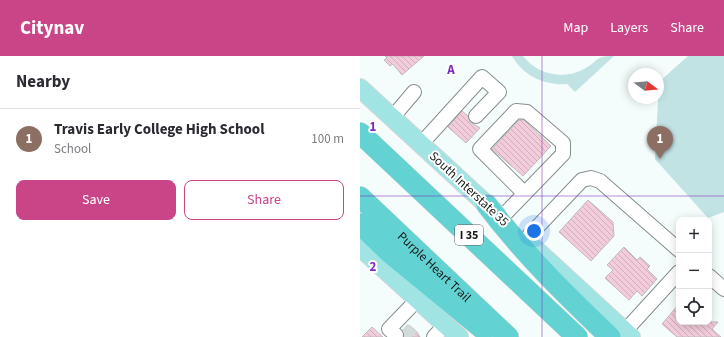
<!DOCTYPE html>
<html lang="en">
<head>
<meta charset="utf-8">
<style>
	body { margin:0; font-family:"Source Sans 3",sans-serif; background:#f2f2f3; color:#2b2b33 }
	.controls { position:absolute; right:12px; bottom:12px; display:grid; overflow:hidden; border-radius:8px; box-shadow:0 2px 10px #0003 }
	.controls button { width:36px; height:36px; display:grid; place-items:center; padding:0; border:0; border-bottom:1px solid #e1e1e2; background:#fff; color:#2b2b33; font:20px sans-serif }
	.compass { position:absolute; left:268px; top:12px; width:36px; height:36px; border-radius:50%; background:#fff; box-shadow:0 2px 10px #0003; rotate:106deg }
	.you { position:absolute; left:174px; top:175px; width:14px; height:14px; margin:-10px; border:3px solid #fff; border-radius:50%; background:#1a73e8; box-shadow:0 0 0 6px #1a73e833 }
	.badge { display:grid; place-items:center; width:26px; height:26px; border-radius:50%; background:#ca4588; color:#fff; font-size:13px; font-weight:700 }
	.pin { position:absolute; translate:-50% -33px; filter:drop-shadow(0 1px 2px #0008) }
	.pin::after { content:''; position:absolute; top:21px; width:14px; height:12px; background:inherit; clip-path:polygon(0 0,100% 0,50% 100%) }
	.list { margin:0; padding:0; list-style:none }
	h2 { display:flex; justify-content:space-between; align-items:center; height:52px; margin:0; padding:0 16px; font-size:17px }
	h2 small { font-size:13px; font-weight:400; color:#7c7c81 }
	.list li { display:grid; grid-template-columns:26px 1fr auto; gap:12px; align-items:center; box-sizing:border-box; height:60px; padding:0 16px; border-top:1px solid #e1e1e2 }
	.list b { display:block; font-size:15px; white-space:nowrap }
	.list p { margin:0; font-size:13px; white-space:nowrap; color:#7c7c81 }
	.list em { font-size:13px; font-style:normal; color:#7c7c81 }
	.actions { display:flex; gap:8px; padding:12px 16px }
	.actions a { flex:1; padding:9px 0; border:1px solid #ca4588; border-radius:8px; text-align:center; font-size:14px; color:#ca4588 }
	.actions .main { background:#ca4588; color:#fff }
	.icon { flex:none; width:22px; height:22px; fill:none; stroke:currentColor; stroke-width:2; stroke-linecap:round; stroke-linejoin:round }
	.map { position:relative; flex:none; width:364px; height:281px; overflow:hidden }
	header { display:flex; align-items:center; gap:24px; box-sizing:border-box; height:56px; padding:0 20px; background:#ca4588; color:#fff }
	header strong { font-size:19px }
	nav { display:flex; gap:22px; margin-inline-start:auto; font-size:14px }
	main { display:flex }
	aside { flex:1; background:#fff }
	.map>svg:first-child { display:block }
	.green { fill:#c1e3e3 }
	.building { fill:url(#building-back-hatch); stroke:#c1babc }
	.lines { fill:none; stroke-linecap:round; stroke-linejoin:round }
	.minor-tunnel { stroke:#d3dada; stroke-width:14; stroke-dasharray:14 7; stroke-linecap:butt }
	.minor-casing { stroke:#878e8e; stroke-width:16 }
	.major-casing { stroke:#d5d6d6; stroke-width:20 }
	.highway-casing { stroke:#d5d6d6; stroke-width:22 }
	.minor { stroke:#fff; stroke-width:14 }
	.major { stroke:#a1e4e4; stroke-width:18 }
	.highway { stroke:#63d2d2; stroke-width:21 }
	.grid { fill:none; stroke:#7b2cbf; stroke-width:1; stroke-opacity:0.55 }
	.labels { text-anchor:middle; dominant-baseline:central; stroke-width:4; stroke-linejoin:round; paint-order:stroke }
	.shield { fill:#fff; stroke:#5d5e5e; stroke-width:1 }
	.shield-label { font-size:12px; font-weight:bold; fill:#171919 }
	.street-label { font-size:13px; fill:#171919; stroke:#fff }
	.grid-label { font-size:13px; text-anchor:middle; font-weight:bold; fill:#7b2cbf; stroke:#fff; stroke-width:4; stroke-linejoin:round; paint-order:stroke }
</style>
</head>
<body>
<header>
<strong>Citynav</strong>
<nav><a>Map</a><a>Layers</a><a>Share</a></nav>
</header>
<main>
<aside>
<h2>Nearby<small></small></h2>
<ul class="list">
<li><span class="badge" style="background:#8d6e63">1</span><div><b>Travis Early College High School</b><p>School</p></div><em>100 m</em></li>
</ul>
<div class="actions"><a class="main">Save</a><a>Share</a></div>
</aside>
<div class="map">
<svg width="364" height="281" viewBox="0 0 364 281">
	<defs>
		<pattern id="building-back-hatch" width="6" height="6" patternUnits="userSpaceOnUse"><rect width="6" height="6" fill="#f3ccdb"/><path d="M-1 5l2 2M0 0l6 6M5-1l2 2" fill="none" stroke="#d0afbb"/></pattern>
	</defs>
	<rect width="100%" height="100%" fill="#f4fcfc"/>
	<!-- green -->
	<path class="green" d="M152,0H163C177,18 201,24 222,14C239,6 233,0 254,0L215,36L208,29L209,28C186,30 164,21 152,0Z
		M328,0H364V156L348,162L295,103L299,26Z"/>
	<!-- building -->
	<path class="building" d="M25,0H64L42,19L33,8L30,10L24,4L27,2Z
		M102,55L108,60L110,66L120,72L106,87L88,71Z
		M159,64H164L191,90L163,120L132,93Z
		M228,144L253,166L254,180L231,205L199,176Z
		M264,191L277,204L280,201L290,210L287,213L297,223L282,240L277,235L269,244L245,222L253,214L247,209Z
		M319,248V266H358L352,273L361,281H317L302,268Z
		M49,269L57,276L60,281H44L43,275Z
		M12,271L23,281H2Z"/>
	<g class="lines">
		<!-- minor-tunnel -->
		<path class="minor-tunnel" d="M43,273L52,281"/>
		<!-- minor casing -->
		<g class="minor-casing">
			<path id="minor" d="M32,62L54,36
				M61,88L122,21L139,36L116,60
				M141,162L203,98V87L167,56L156,55L120,93L164,137
				M165,184L222,124L231,122L240,125L319,194
				M349,220L364,233
				M265,275L319,216
				M36,279L29,273L57,244
				M74,281L85,269"/>
		</g>
		<!-- major casing -->
		<g class="major-casing">
			<path id="major" d="M0,32L138,159
				M0,191L99,281
				M173,191L271,281"/>
		</g>
		<!-- highway casing -->
		<g class="highway-casing">
			<g id="highway">
				<path d="M0,77L217,281"/>
				<path id="s1" d="M0,141L148,281"/>
				<path d="M127,149C165,199 205,238 250,281"/>
				<path d="M0,168L30,197L124,274"/>
			</g>
		</g>
		<!-- minor -->
		<use href="#minor" class="minor"/>
		<!-- major -->
		<use href="#major" class="major"/>
		<!-- highway -->
		<use href="#highway" class="highway"/>
	</g>
	<!-- grid -->
	<path class="grid" d="M182,0V281M0,140H364"/>
	<g class="labels">
		<!-- shield labels -->
		<rect class="shield" x="95" y="169" width="28" height="20" rx="3"/>
		<g class="shield-label">
			<text x="109" y="179">I 35</text>
		</g>
		<!-- street labels -->
		<g class="street-label">
			<text transform="translate(109 133) rotate(43)">South Interstate 35</text>
			<text stroke="none"><textPath href="#s1" startOffset="102">Purple Heart Trail</textPath></text>
		</g>
	</g>
	<g class="grid-label">
		<text x="91" y="18">A</text>
		<text x="13" y="75">1</text>
		<text x="13" y="215">2</text>
	</g>
</svg>
<div class="controls">
<button>+</button>
<button>−</button>
<button><svg class="icon" aria-label="locate" viewBox="0 0 24 24"><circle cx="12" cy="12" r="6"/><path d="M12 2v4M12 18v4M2 12h4M18 12h4"/></svg></button>
</div>
<svg class="compass" viewBox="-18 -18 36 36"><path d="M0-13l5 13h-10z" fill="#e53935"/><path d="M0 13l5-13h-10z" fill="#7c7c81"/></svg>
<div class="you"></div>
<div class="pin badge" style="left:300px;top:103px;background:#8d6e63">1</div>
</div>
</main>
</body>
</html>
